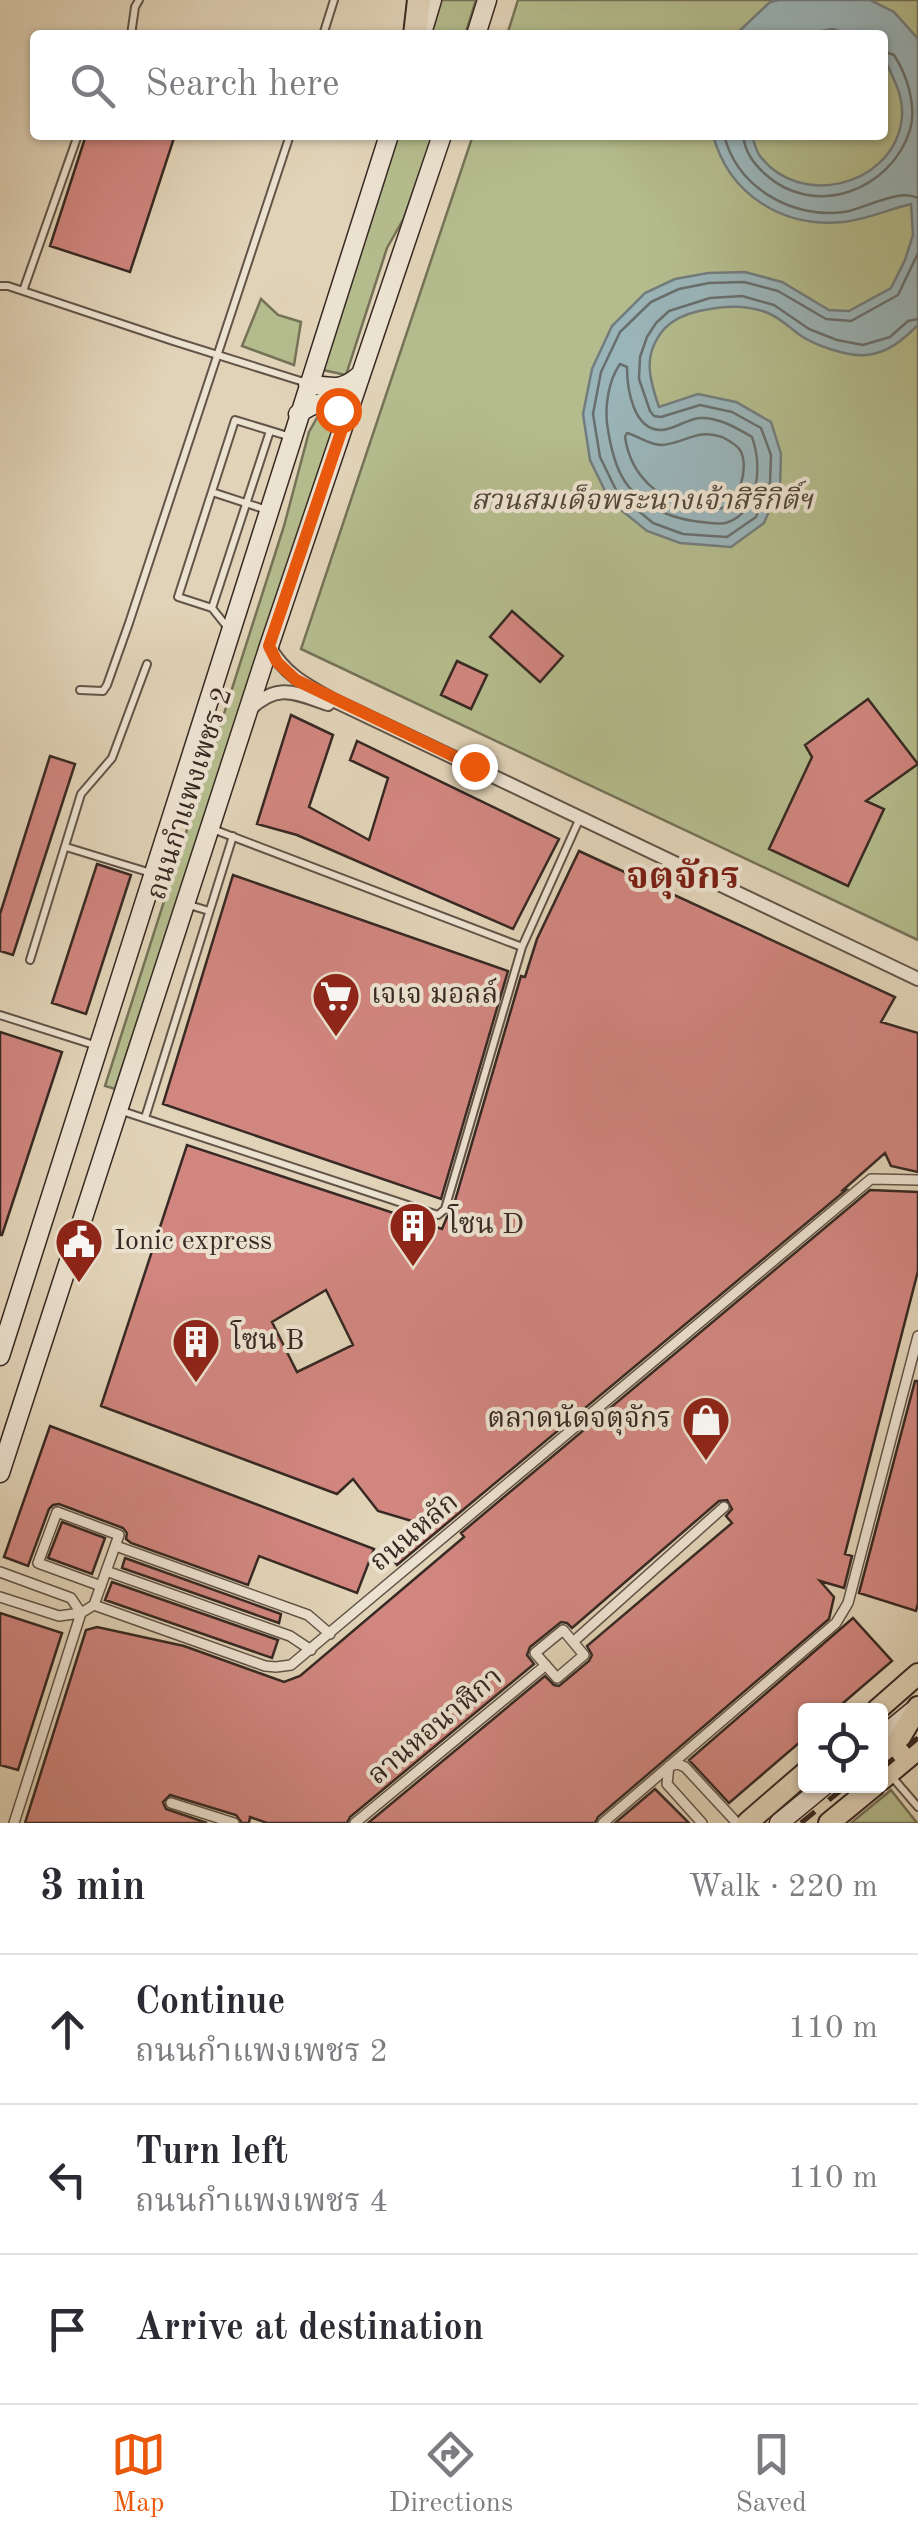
<!DOCTYPE html>
<html lang="en">
<head>
<meta charset="utf-8">
<style>
	body { margin:0; font-family:"Old Standard TT","Noto Serif Thai",serif; background:#f7f7f7; color:#2b2b33 }
	.controls { position:absolute; right:30px; bottom:30px; display:grid; overflow:hidden; border-radius:10px; box-shadow:0 2px 8px #0004 }
	.controls button { width:90px; height:90px; display:grid; place-items:center; padding:0; border:0; border-bottom:2px solid #e1e1e2; background:#fff; color:#2b2b33; font:50px sans-serif }
	.stop { position:absolute; width:30px; height:30px; margin:-22px; border:8px solid #ea580c; border-radius:50%; background:#fff }
	.stop.end { background:#ea580c; border-color:#fff; box-shadow:0 2px 10px #0008 }
	.list { margin:0; padding:0; list-style:none }
	h2 { display:flex; justify-content:space-between; align-items:center; height:130px; margin:0; padding:0 40px; font-size:42px }
	h2 small { font-size:32px; font-weight:400; color:#7c7c81 }
	.list li { display:grid; grid-template-columns:65px 1fr auto; gap:30px; align-items:center; box-sizing:border-box; height:150px; padding:0 40px; border-top:2px solid #e1e1e2 }
	.list b { display:block; font-size:38px; white-space:nowrap }
	.list p { margin:0; font-size:32px; white-space:nowrap; color:#7c7c81 }
	.list em { font-size:32px; font-style:normal; color:#7c7c81 }
	.icon { flex:none; width:55px; height:55px; fill:none; stroke:currentColor; stroke-width:2; stroke-linecap:round; stroke-linejoin:round }
	.map { position:relative; flex:none; width:918px; height:1823px; overflow:hidden }
	.search { position:absolute; background:#fff; box-shadow:0 2px 8px #0004; left:30px; right:30px; top:30px; height:110px; display:flex; align-items:center; gap:25px; box-sizing:border-box; padding:0 35px; border-radius:10px; color:#7c7c81; font-size:38px }
	.sheet { height:580px; background:#fff }
	nav { display:flex; justify-content:space-around; align-items:center; box-sizing:border-box; height:140px; border-top:2px solid #e1e1e2; background:#fff; font-size:28px; color:#7c7c81 }
	nav a { display:grid; justify-items:center; gap:5px }
	nav .on { color:#ea580c }
	.map>svg:first-child { display:block }
	.green { fill:#b4bc8d; stroke:#767258; stroke-width:2.5 }
	.water { fill:#9ab5ba; stroke:#727d7e; stroke-width:2.5 }
	.lines { fill:none; stroke-linecap:round; stroke-linejoin:round }
	.shore { stroke:#686f6e; stroke-width:2.5 }
	.building { fill:#d1867f; stroke:#372923; stroke-width:2.5; fill-rule:evenodd }
	.service-casing { stroke:#625448; stroke-width:10 }
	.pedestrian-casing { stroke:#625448; stroke-width:12 }
	.minor-casing { stroke:#625448; stroke-width:16 }
	.secondary-casing { stroke:#372923; stroke-width:21 }
	.primary-casing { stroke:#372923; stroke-width:24 }
	.motorway-casing { stroke:#372923; stroke-width:26 }
	.service { stroke:#ece2d0; stroke-width:6 }
	.pedestrian { stroke:#ece2d0; stroke-width:9 }
	.minor { stroke:#ece2d0; stroke-width:12 }
	.secondary { stroke:#ece2d0; stroke-width:18 }
	.primary { stroke:#e1d3b7; stroke-width:20 }
	.motorway { stroke:#e1d3b7; stroke-width:22 }
	.rail { stroke:#372923; stroke-width:5; stroke-dasharray:18 18; stroke-linecap:butt }
	.route { stroke:#ea580c; stroke-width:12 }
	.labels { text-anchor:middle; dominant-baseline:central; stroke-width:8; stroke-linejoin:round; paint-order:stroke }
	.park-label { font-size:28px; font-style:italic; fill:#504638; stroke:#ece2d0 }
	.street-label { font-size:28px; fill:#372923; stroke:#ece2d0 }
	.poi-label { font-size:28px; fill:#372923; stroke:#ece2d0; text-anchor:start }
	.district-label { font-size:38px; font-weight:bold; fill:#7a1f14; stroke:#ece2d0 }
</style>
</head>
<body>
<div class="map">
<svg width="918" height="1823" viewBox="0 0 918 1823">
	<rect width="100%" height="100%" fill="#e1d3b7"/>
	<filter id="stains"><feTurbulence type="fractalNoise" baseFrequency=".002" numOctaves="4"/><feColorMatrix values="0 0 0 0 .2 0 0 0 0 .09 0 0 0 0 .02 0 0 0 .5 -.17"/></filter>
	<radialGradient id="worn" r=".72"><stop offset=".6" stop-color="#630" stop-opacity="0"/><stop offset="1" stop-color="#630" stop-opacity=".3"/></radialGradient>
	<!-- green -->
	<path class="green" d="M440,0H476L465,35H429Z
		M518,0H918V940L301,649L473,135H883V35H507Z
		M397,135H433L404,218L387,248L346,375L323,370Z
		M261,299L278,315L301,322L294,365L242,346Z
		M318,416H325L333,422L334,428L115,1089L105,1086L284,526L309,432Z
		M891,1790L917,1823H851Z"/>
	<!-- water -->
	<path class="water" d="M779,0H870L894,12L918,39V325C903,340 888,353 866,355C848,357 814,345 800,335C789,327 780,318 768,313C745,304 723,306 699,311C686,314 675,318 665,328C642,354 649,378 659,407L698,394L736,402L771,422L781,454L780,485L764,523L731,547L680,543L647,531L610,501L590,460L583,414L592,369L612,326L645,293L675,279L708,273L745,272L782,282L829,310L849,311L891,288L905,260L913,235L911,204C890,209 864,220 843,222C783,228 729,195 713,135H752C754,142 756,151 760,156C799,208 889,187 901,124C906,99 894,80 884,58C882,52 883,42 883,35H851L833,29L798,35H735L770,2Z"/>
	<g class="lines">
		<!-- shore -->
		<path class="shore" d="M724,135C737,187 791,219 844,212C864,209 899,188 918,198
			M743,135C745,152 753,163 765,174C814,219 891,191 910,130C917,106 907,75 894,55L883,51
			M918,253L898,295L851,321L826,319L778,291L744,282L709,283L679,289L651,302L620,332L601,372L593,414L600,457L618,494L653,523L683,534L727,537L756,517L770,483L771,455L761,428L732,412L700,405L661,417L654,416L650,411L639,379L640,357L647,337L656,323L669,311L710,298L742,296L774,305L809,329L837,340L863,345L890,337L908,321L918,319
			M620,364L627,367C627,388 633,431 662,430C675,429 687,419 700,418C718,417 737,428 752,437C762,465 760,512 726,523C723,524 713,523 711,523C680,521 649,512 629,487C616,472 611,449 608,430C604,409 608,381 620,364Z
			M627,433C639,436 648,445 662,445C686,443 697,428 722,437C728,440 737,445 740,450C750,467 739,505 719,509C714,510 709,508 703,507C663,505 631,478 625,437Z"/>
	</g>
	<!-- building -->
	<path class="building" d="M86,135H166L174,138L130,272L50,246Z
		M512,611L563,656L540,682L490,637Z
		M457,661L487,675L471,709L441,695Z
		M868,699L918,764L866,801L884,809L848,886L769,849L812,757L805,745Z
		M291,715L333,735L309,807L369,840L388,778L350,760L357,741L559,839L513,929L297,835L257,824Z
		M50,756L75,764L13,955L0,951V914Z
		M579,851L895,997L881,1022L918,1033V1172L891,1166L885,1153L843,1190H846L397,1565L388,1553L422,1524L378,1511L353,1479L337,1494L101,1406L187,1145L442,1229L447,1217L452,1211L521,976L525,977L537,939ZM326,1290L353,1345L297,1372L272,1322Z
		M97,864L131,875L86,1014L52,1003Z
		M233,875L508,971L441,1199L163,1104Z
		M0,1032L62,1052L2,1235H0Z
		M870,1190L918,1192V1271L845,1554L852,1556L844,1588L820,1581L834,1597L829,1619L598,1817L595,1823H368L545,1676L554,1685L559,1686L589,1661L592,1655L587,1646L732,1523L726,1516L732,1509L727,1500L719,1501L572,1628L567,1623L561,1622L530,1647L527,1655L534,1664L350,1817L347,1823H267L250,1817L249,1823H242L236,1815L170,1795L163,1802L166,1809L207,1823H25L86,1630L97,1627L184,1646L284,1682L300,1676L464,1537L461,1533Z
		M915,1381H918V1603L916,1611L859,1593Z
		M50,1426L374,1549L357,1593L259,1556L248,1585L131,1543L126,1539L127,1533L123,1528L59,1504L53,1505L49,1509L28,1566L4,1557Z
		M62,1522L105,1538L92,1574L48,1558Z
		M125,1558L281,1614L279,1623L122,1568Z
		M112,1582L278,1640L272,1658L105,1600Z
		M0,1613L62,1633L18,1770L0,1765Z
		M853,1618L892,1661L835,1710H806V1737L729,1803L689,1760Z
		M655,1789L689,1823H615Z"/>
	<g class="lines">
		<!-- service casing -->
		<g class="service-casing">
			<path id="service" d="M131,35L135,7L139,0
				M323,35L334,0
				M0,286H8L173,341L307,383
				M23,291L78,135
				M212,492L267,510
				M212,608L270,431
				M228,628L212,608L178,597L235,420L291,437
				M80,690L103,691L107,685L129,623L290,135
				M210,828L522,947
				M66,847L151,873
				M186,904L209,911
				M30,960L81,794L112,758L147,664
				M0,1015L94,1045
				M119,1110L438,1215L445,1209L522,947L579,820
				M145,1118L233,836
				M893,1778L918,1807"/>
		</g>
		<!-- pedestrian casing -->
		<g class="pedestrian-casing">
			<path id="pedestrian" d="M116,1546L308,1615L330,1634
				M106,1571L290,1636L311,1650
				M0,1572L71,1598L81,1613L59,1616L0,1597
				M94,1605L119,1535L57,1512L38,1563L101,1586
				M563,1630L584,1655L557,1678L535,1653Z
				M573,1642L724,1507
				M171,1803L234,1823
				M14,1823L81,1613L94,1605L265,1666L276,1667L291,1665L871,1179L918,1180
				M355,1823L546,1665
				M603,1823L836,1623L848,1603L918,1336
				M702,1823L667,1784L669,1766L678,1764L685,1767L737,1823"/>
		</g>
		<!-- minor casing -->
		<g class="minor-casing">
			<path id="minor" d="M269,646C284,674 306,685 333,700L918,979
				M250,709C278,682 295,693 328,704"/>
		</g>
		<!-- secondary casing -->
		<g class="secondary-casing">
			<path id="secondary" d="M423,30L432,0
				M476,35L487,0
				M308,384C332,387 341,392 360,375
				M298,414C321,398 334,398 343,425
				M0,1356L389,135
				M0,1473L269,646L442,135
				M880,1738L913,1711
				M779,1823L824,1786"/>
		</g>
		<!-- primary casing -->
		<g class="primary-casing">
			<path id="primary" d="M877,1710L918,1674
				M880,1771L918,1707
				M881,1780L918,1749
				M747,1823L806,1772
				M829,1823L874,1786"/>
		</g>
		<!-- motorway casing -->
		<g class="motorway-casing">
			<path id="motorway" d="M415,35L419,0"/>
		</g>
		<!-- service -->
		<use href="#service" class="service"/>
		<!-- pedestrian -->
		<use href="#pedestrian" class="pedestrian"/>
		<!-- minor -->
		<use href="#minor" class="minor"/>
		<!-- secondary -->
		<use href="#secondary" class="secondary"/>
		<!-- primary -->
		<use href="#primary" class="primary"/>
		<!-- motorway -->
		<use href="#motorway" class="motorway"/>
		<!-- rail -->
		<path class="rail" d="M880,1770L918,1738
			M801,1823L846,1786"/>
	</g>
	<g class="lines">
		<!-- route -->
		<path class="route" d="M338,410L343,426L269,646L277,662L296,680L474,766"/>
	</g>
	<!-- icons -->
	<defs>
		<g id="supermarket-pin" transform="scale(2.5)"><path d="M0 17L-7.5 6A9.5 9.5 0 1 1 7.5 6Z" fill="#8f2418" stroke="#ece2d0"/><path d="M-6-5.5h2.5l.6 2H6L4.5 2H-2.5L-4.4-4H-6ZM-1.5 3.2a1.3 1.3 0 1 0 .1 0ZM3 3.2a1.3 1.3 0 1 0 .1 0Z" fill="#fff"/></g>
		<g id="building-pin" transform="scale(2.5)"><path d="M0 17L-7.5 6A9.5 9.5 0 1 1 7.5 6Z" fill="#8f2418" stroke="#ece2d0"/><path d="M-4-6H4V6H1V3H-1V6H-4ZM-2.5-4.3h1.7v1.8h-1.7ZM.8-4.3h1.7v1.8H.8ZM-2.5-1h1.7V.8h-1.7ZM.8-1h1.7V.8H.8Z" fill="#fff"/></g>
		<g id="civic-pin" transform="scale(2.5)"><path d="M0 17L-7.5 6A9.5 9.5 0 1 1 7.5 6Z" fill="#8f2418" stroke="#ece2d0"/><path d="M-.6-6.5H3V-4.5H.6V-3L4-1V1h2V6H-6V1h2V-1L-.6-3ZM-1.2 2.5V6h2.4V2.5Z" fill="#fff"/></g>
		<g id="shop-pin" transform="scale(2.5)"><path d="M0 17L-7.5 6A9.5 9.5 0 1 1 7.5 6Z" fill="#8f2418" stroke="#ece2d0"/><path d="M-5-2.5h2.3a2.7 3.5 0 0 1 5.4 0H5L5.5 6h-11ZM-1.5-2.5h3a1.5 2.3 0 0 0-3 0Z" fill="#fff"/></g>
	</defs>
	<g fill-rule="evenodd">
		<use href="#supermarket-pin" x="336" y="996"/>
		<use href="#building-pin" x="413" y="1226"/>
		<use href="#civic-pin" x="79" y="1242"/>
		<use href="#building-pin" x="196" y="1342"/>
		<use href="#shop-pin" x="706" y="1420"/>
	</g>
	<g class="labels">
		<!-- park labels -->
		<g class="park-label">
			<text x="642" y="502">สวนสมเด็จพระนางเจ้าสิริกิติ์ฯ</text>
		</g>
		<!-- street labels -->
		<g class="street-label">
			<text transform="translate(191 794) rotate(-72)">ถนนกำแพงเพชร 2</text>
			<text transform="translate(415 1533) rotate(-40)">ถนนหลัก</text>
			<text transform="translate(436 1727) rotate(-40)">ลานหอนาฬิกา</text>
		</g>
		<!-- poi labels -->
		<g class="poi-label">
			<text x="371" y="996">เจเจ มอลล์</text>
			<text x="448" y="1226">โซน D</text>
			<text x="114" y="1242">Ionic express</text>
			<text x="231" y="1342">โซน B</text>
			<text x="671" y="1420" text-anchor="end">ตลาดนัดจตุจักร</text>
		</g>
		<!-- district labels -->
		<g class="district-label">
			<text x="683" y="878">จตุจักร</text>
		</g>
	</g>
	<rect width="100%" height="100%" filter="url(#stains)"/>
	<rect width="100%" height="100%" fill="url(#worn)"/>
</svg>
<div class="controls">
<button><svg class="icon" aria-label="locate" viewBox="0 0 24 24"><circle cx="12" cy="12" r="6"/><path d="M12 2v4M12 18v4M2 12h4M18 12h4"/></svg></button>
</div>
<div class="stop" style="left:338px;top:410px"></div>
<div class="stop end" style="left:474px;top:766px"></div>
<div class="search"><svg class="icon" aria-label="search" viewBox="0 0 24 24"><circle cx="10" cy="10" r="6"/><path d="M15 15l6 6"/></svg>Search here</div>
</div>
<section class="sheet">
<h2>3 min<small>Walk · 220 m</small></h2>
<ul class="list">
<li><svg class="icon" aria-label="ahead" viewBox="0 0 24 24"><path d="M12 20V5M6 11l6-6 6 6"/></svg><div><b>Continue</b><p>ถนนกำแพงเพชร 2</p></div><em>110 m</em></li>
<li><svg class="icon" aria-label="left" viewBox="0 0 24 24"><path d="M17 20v-9H6M10 6l-5 5 5 5"/></svg><div><b>Turn left</b><p>ถนนกำแพงเพชร 4</p></div><em>110 m</em></li>
<li><svg class="icon" aria-label="arrive" viewBox="0 0 24 24"><path d="M6 21V4h12l-3 4 3 4H6"/></svg><div><b>Arrive at destination</b></div></li>
</ul>
</section>
<nav>
<a class="on"><svg class="icon" aria-label="map" viewBox="0 0 24 24"><path d="M3 6l6-2 6 2 6-2v14l-6 2-6-2-6 2zM9 4v14M15 6v14"/></svg>Map</a>
<a><svg class="icon" aria-label="directions" viewBox="0 0 24 24"><path d="M12 3l9 9-9 9-9-9zM9 14v-3h6M13 9l2 2-2 2"/></svg>Directions</a>
<a><svg class="icon" aria-label="saved" viewBox="0 0 24 24"><path d="M7 4h10v16l-5-4-5 4z"/></svg>Saved</a>
</nav>
</body>
</html>
